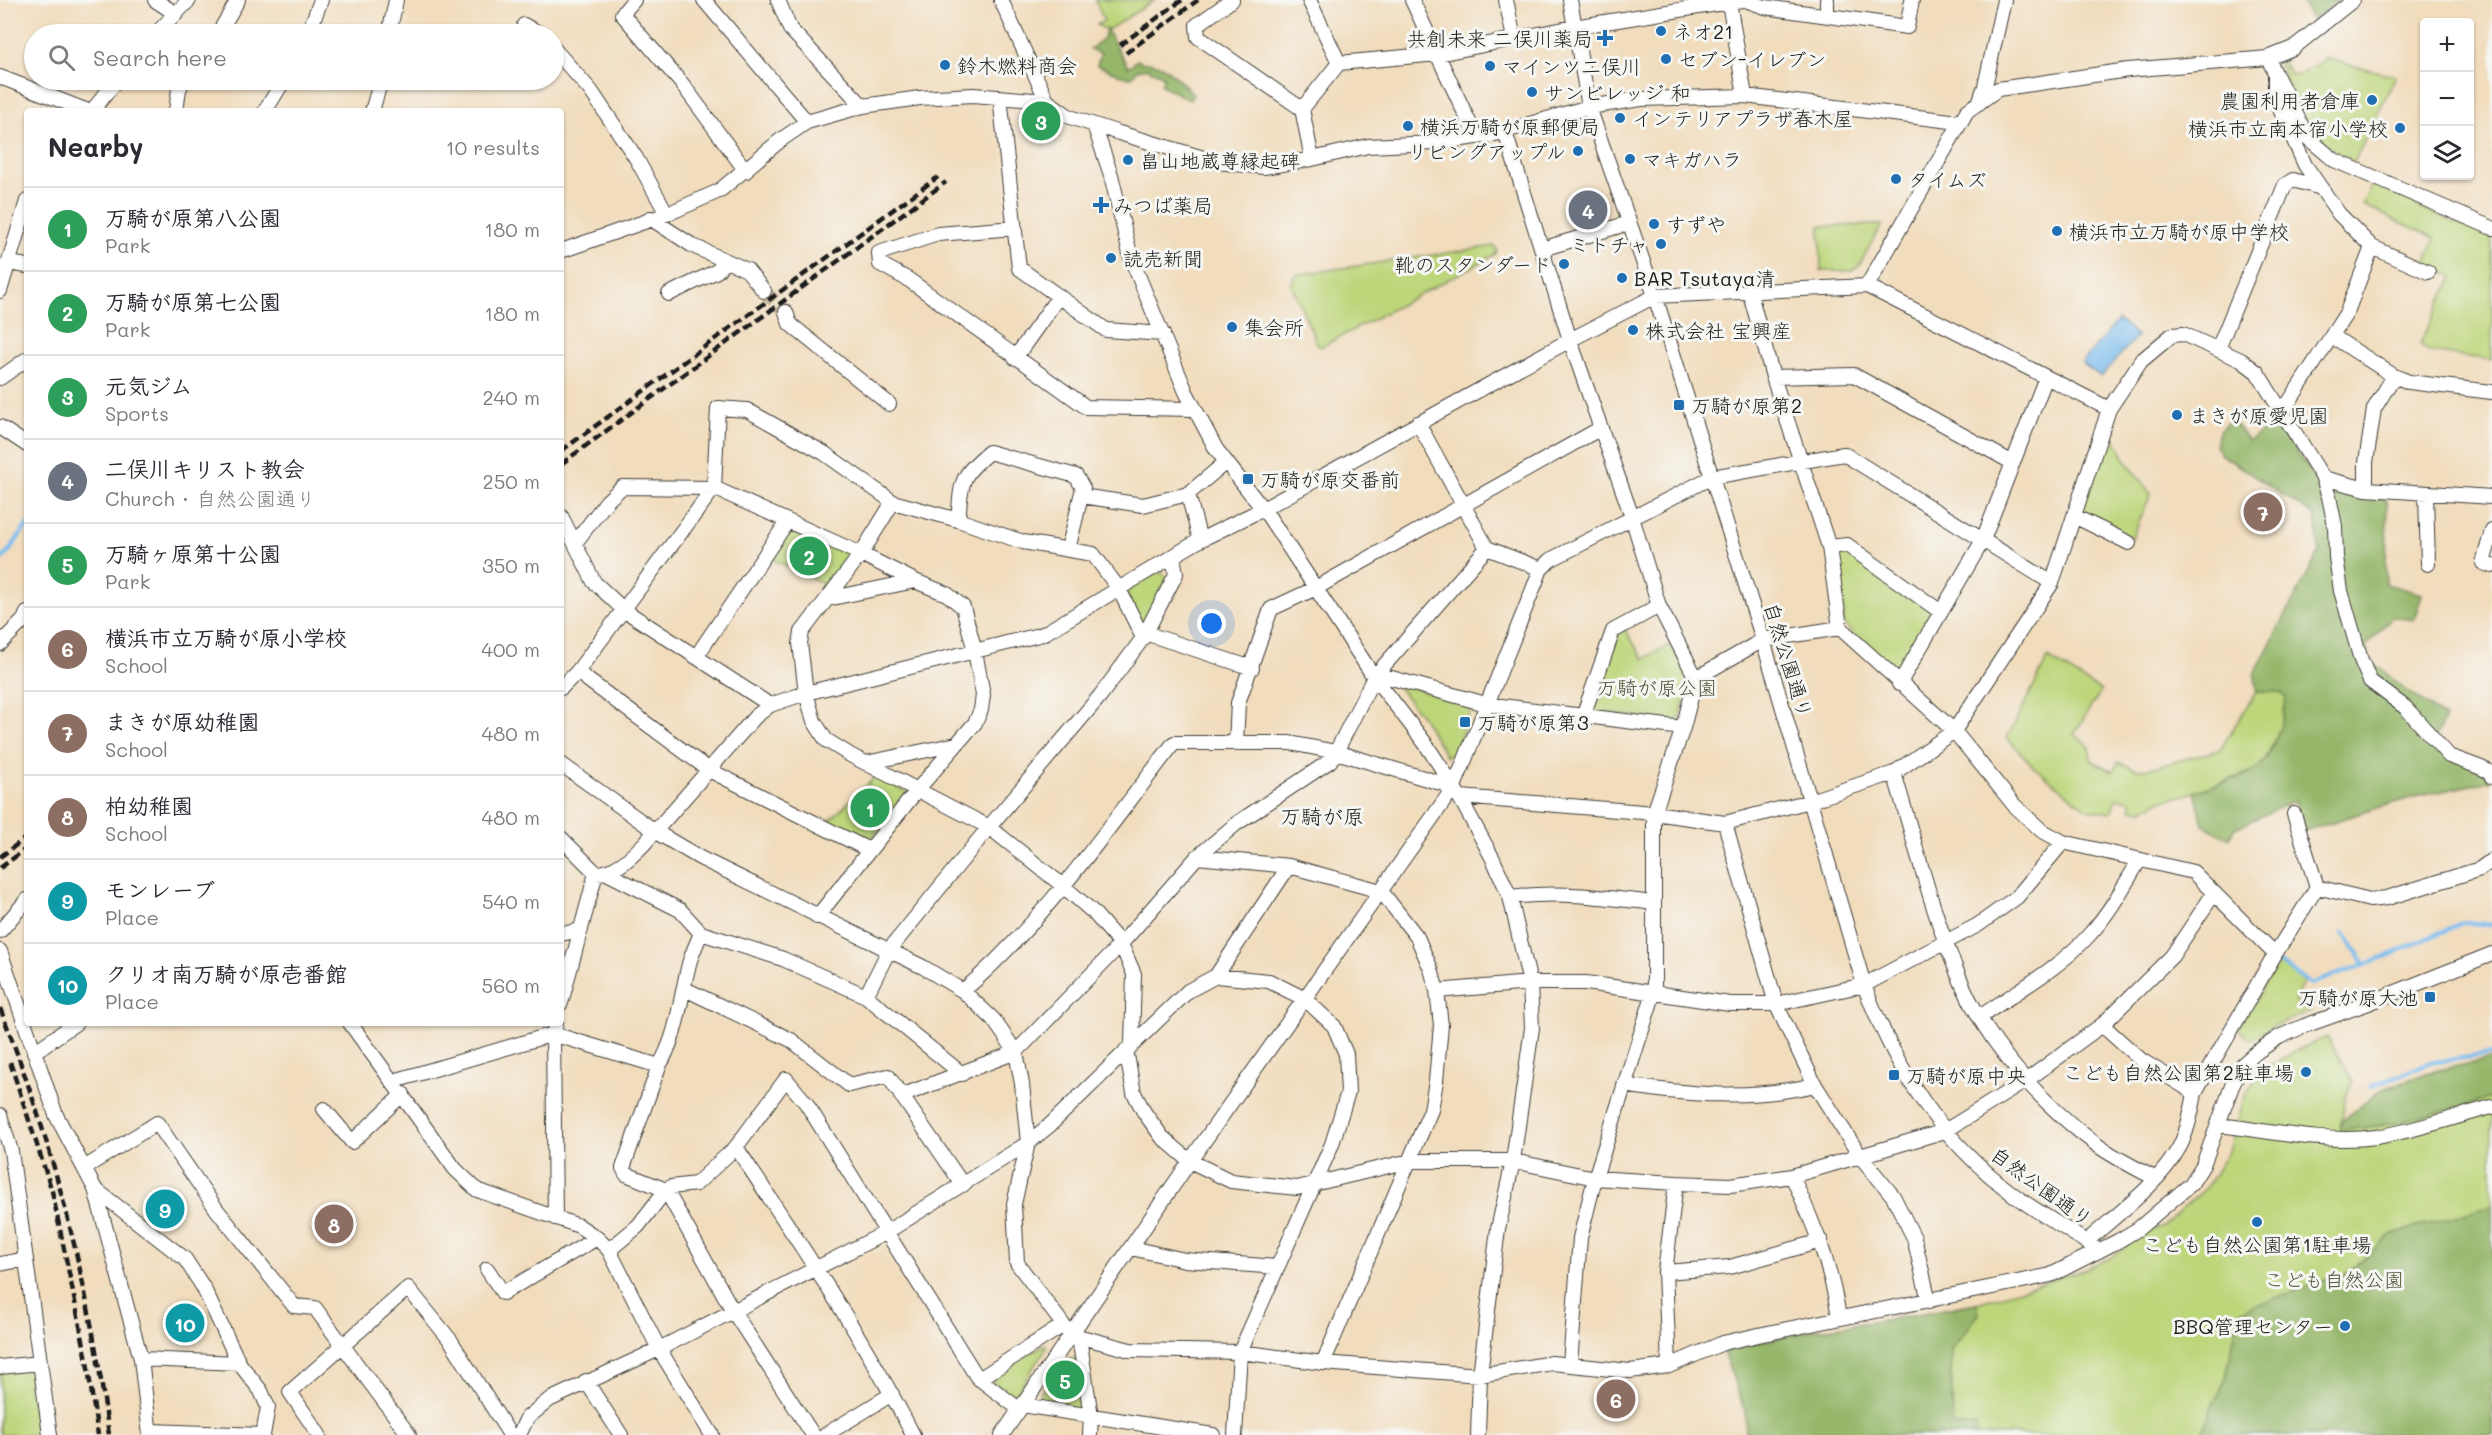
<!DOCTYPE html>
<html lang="en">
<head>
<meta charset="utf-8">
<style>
	body { margin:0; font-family:Mali,"Klee One",sans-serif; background:#f2f2f3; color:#2b2b33 }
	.controls { position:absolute; right:18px; top:18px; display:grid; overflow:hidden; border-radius:6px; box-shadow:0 2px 4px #0004 }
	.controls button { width:54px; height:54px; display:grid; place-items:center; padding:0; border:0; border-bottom:2px solid #e1e1e2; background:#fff; color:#2b2b33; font:30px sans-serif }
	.you { position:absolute; left:1212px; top:624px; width:21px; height:21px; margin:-15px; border:4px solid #fff; border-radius:50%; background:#1a73e8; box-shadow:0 0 0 9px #1a73e833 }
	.badge { display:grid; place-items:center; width:39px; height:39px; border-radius:50%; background:#b45309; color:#fff; font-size:20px; font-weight:700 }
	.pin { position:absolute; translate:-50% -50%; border:3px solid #fff; box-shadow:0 2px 6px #0006 }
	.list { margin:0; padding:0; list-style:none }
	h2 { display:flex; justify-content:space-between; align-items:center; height:78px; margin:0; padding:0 24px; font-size:26px }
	h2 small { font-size:20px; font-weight:400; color:#7c7c81 }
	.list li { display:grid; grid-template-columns:39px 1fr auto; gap:18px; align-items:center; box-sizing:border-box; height:84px; padding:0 24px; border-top:2px solid #e1e1e2 }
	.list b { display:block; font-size:22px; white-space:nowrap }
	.list p { margin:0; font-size:20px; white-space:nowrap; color:#7c7c81 }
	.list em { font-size:20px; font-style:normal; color:#7c7c81 }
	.icon { flex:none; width:33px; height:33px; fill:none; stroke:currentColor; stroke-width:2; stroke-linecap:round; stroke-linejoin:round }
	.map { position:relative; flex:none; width:2492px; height:1435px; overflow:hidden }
	.search { position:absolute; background:#fff; box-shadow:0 2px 4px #0004; left:24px; top:24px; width:540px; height:66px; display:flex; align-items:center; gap:15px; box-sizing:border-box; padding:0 21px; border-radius:33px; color:#7c7c81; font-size:22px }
	.panel { position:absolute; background:#fff; box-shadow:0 2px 4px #0004; left:24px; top:108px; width:540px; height:918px; border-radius:6px }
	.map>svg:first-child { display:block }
	.green { fill:#bdd67a; stroke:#6c794b; stroke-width:1.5 }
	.forest { fill:#96b76a; stroke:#596a43; stroke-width:1.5 }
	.water { fill:#79bcef; stroke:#4a6c86; stroke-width:1.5 }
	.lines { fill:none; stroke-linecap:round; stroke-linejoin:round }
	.stream { stroke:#79bcef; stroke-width:4.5 }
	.minor-tunnel { stroke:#c6b69c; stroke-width:14; stroke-dasharray:14 7; stroke-linecap:butt }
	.minor-casing { stroke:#3c3934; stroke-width:16 }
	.minor { stroke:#fff; stroke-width:14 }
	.rail { stroke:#1c1c1c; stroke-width:4.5; stroke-dasharray:9 4.5; stroke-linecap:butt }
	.poi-dot { fill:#1f6fb2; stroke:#f6f6f2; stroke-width:2 }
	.labels { text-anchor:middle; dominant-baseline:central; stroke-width:6; stroke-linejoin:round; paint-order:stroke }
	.poi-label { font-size:20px; fill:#1c1c1c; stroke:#f6f6f2; text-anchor:start }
	.street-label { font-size:20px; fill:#1c1c1c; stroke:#f6f6f2 }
	.park-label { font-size:20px; fill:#4c5438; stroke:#f6f6f2 }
	.neighbourhood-label { font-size:21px; fill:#1c1c1c; stroke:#f6f6f2 }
</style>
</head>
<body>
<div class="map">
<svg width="2492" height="1435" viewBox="0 0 2492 1435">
	<rect width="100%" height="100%" fill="#f6f6f2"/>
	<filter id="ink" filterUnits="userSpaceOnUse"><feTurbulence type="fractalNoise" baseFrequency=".0167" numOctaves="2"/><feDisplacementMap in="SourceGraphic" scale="12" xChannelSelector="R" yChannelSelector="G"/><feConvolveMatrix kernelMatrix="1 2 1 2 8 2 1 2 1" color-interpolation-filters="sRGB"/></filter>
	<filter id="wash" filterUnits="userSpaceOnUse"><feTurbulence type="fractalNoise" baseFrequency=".008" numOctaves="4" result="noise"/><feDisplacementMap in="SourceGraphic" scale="24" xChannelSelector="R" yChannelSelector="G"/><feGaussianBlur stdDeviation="1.35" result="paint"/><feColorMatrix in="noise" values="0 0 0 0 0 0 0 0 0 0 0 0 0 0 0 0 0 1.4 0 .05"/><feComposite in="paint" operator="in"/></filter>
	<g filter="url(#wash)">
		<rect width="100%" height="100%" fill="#f1dcbc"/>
		<!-- green -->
		<path class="green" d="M1095,0H1155L1108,30L1096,25L1104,21Z
			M2327,59L2396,76L2354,162C2303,138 2299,111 2279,63L2283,61L2290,74L2297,76Z
			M2373,182L2426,211L2492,237V360L2430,352L2420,344L2453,277L2425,263L2435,238L2363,205Z
			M1882,225L1858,267L1852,271H1821L1820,226Z
			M1494,246L1497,250L1496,254L1321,347L1318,346L1291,284L1295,275Z
			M2109,426L2126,461L2151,494L2132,538L2082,515L2081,507Z
			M788,527L851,555L827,586L768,557Z
			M1847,550L1936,613L1898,676L1845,626L1834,551Z
			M1159,571L1168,578L1143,628L1125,590Z
			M1625,629L1643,659L1670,645L1690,680L1679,722L1590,711L1616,634Z
			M2048,658L2101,691L2074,734L2090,747L2091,760L2113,772L2118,762L2135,769H2146L2220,750L2256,692H2281L2286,698L2284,720L2263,764L2253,771L2189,794L2156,802L2143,810L2130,809L2131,800L2116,798L2111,813L2087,809L2034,767L2007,738Z
			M1394,682L1472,706L1454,755L1446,756L1422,717Z
			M876,776L908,793L872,837L862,838L828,822Z
			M2278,963L2304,981L2294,1001L2311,1011L2272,1027L2251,1039L2237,1029Z
			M2327,1037L2353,1081L2345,1097L2342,1121L2381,1090L2430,1072L2492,1059V1435H1746L1745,1410L1723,1351L1813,1330L1886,1320L1977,1303L2075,1273L2110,1258L2145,1232L2163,1226L2206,1188L2230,1148L2245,1095L2255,1080L2273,1064L2293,1052Z
			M1045,1344L1047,1347L1015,1395H1010L992,1381V1377Z
			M1077,1359L1084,1411L1038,1404L1036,1400L1063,1360Z
			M32,1367L38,1435H0V1370Z"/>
		<!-- forest -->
		<path class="forest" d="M2302,0H2337L2312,21Z
			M1106,29L1128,67L1138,60L1142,63C1162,58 1179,81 1193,94L1190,100L1161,85L1164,76L1147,68L1137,70L1132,77L1129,76L1128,78L1097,65L1101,53L1090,50L1104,37Z
			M2232,420L2248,441L2276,423L2318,482L2387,500L2386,584L2422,594L2414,620L2392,617L2366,646L2369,658L2398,684L2445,718L2431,745L2483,771L2490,781L2410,798L2304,831L2295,800L2236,828L2228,838L2203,825L2195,792C2214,785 2235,780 2252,772C2272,761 2284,719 2286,698L2280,692H2256L2255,673L2319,552L2315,516L2220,454L2215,445C2218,434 2221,425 2232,420Z
			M2492,1059V1098C2442,1111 2392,1129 2340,1129L2341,1122L2381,1090L2430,1072Z
			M2492,1206V1435H2200L2226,1378L2239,1311L2328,1279L2339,1280L2392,1234Z
			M1977,1303L1979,1314L1951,1350L1953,1426L1976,1425V1435H1746L1745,1410L1723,1351L1813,1330L1886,1320Z"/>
		<!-- water -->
		<path class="water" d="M2118,320L2137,336L2101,377L2082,363Z"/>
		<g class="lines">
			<!-- stream -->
			<path class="stream" d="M0,560L7,554L27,525
				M2343,932L2364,963
				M2277,961L2311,984L2383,958L2464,922L2492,925
				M2371,1087L2428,1063L2492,1054"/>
		</g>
	</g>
	<g filter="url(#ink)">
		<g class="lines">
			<!-- minor-tunnel -->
			<path class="minor-tunnel" d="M764,291L786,312"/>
			<!-- minor casing -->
			<g class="minor-casing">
				<path id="minor" d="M155,0L176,14
					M634,0L622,14L683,85L746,171
					M704,0L807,122
					M778,0L790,29L863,106
					M1001,0L1047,101L1070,117L1119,133L1217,162L1264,167L1312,159L1368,146L1434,143L1491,135L1589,107L1641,99L1745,96L1959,122
					M1232,0L1197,25L1198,37L1302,109L1312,159
					M1309,0L1339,63
					M1412,0L1476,137
					M1506,0L1514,39
					M1570,0L1589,107L1655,296L1763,640L1864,985C1897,1072 1939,1138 2014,1195C2041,1215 2072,1231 2099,1251
					M1745,0L1765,7L1907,27L1912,0
					M1827,0V16
					M1729,2L1745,96
					M524,25L540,34
					M156,34L189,0
					M218,34L238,0
					M308,34L321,0
					M389,34L396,0
					M554,49L591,91L636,158L667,214
					M2268,58L2275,73V98L2305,165L2339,214L2372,247L2347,312L2282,413
					M0,77L88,111
					M2277,77L2308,138L2334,160L2492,228
					M1000,97L1019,268L1106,330L1163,334
					M1979,103L1985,86L2004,0
					M1302,109L1339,63L1438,54L1574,27L1742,0
					M92,111L117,80
					M176,111L179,89L184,80
					M265,111L284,80
					M372,111L381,80
					M1094,125L1111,175L1131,258L1186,392L1216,449L1269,517L1374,677L1425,743L1454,787L1493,859L1510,897L1530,983L1532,1028L1513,1161L1498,1229L1480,1375L1478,1435
					M1505,132L1570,340L1632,517L1659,606L1696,678
					M650,218L693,246L747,270L764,291
					M1015,228L938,234L879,253L880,264L909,280L1086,407L1195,409
					M2372,247L2428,272
					M1542,249L1629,223
					M561,251L667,214L719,191L782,139L807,122L863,106L920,98L973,95L1047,101
					M2,268L9,263L27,266
					M1867,286L1967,111L1998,89L2128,70L2268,58L2293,48L2353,0
					M1749,290L1773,377L1829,547L1840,628
					M0,291L27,201
					M669,294L717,271L725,261
					M786,312L790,324L889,404
					M2332,336L2394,376L2374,409L2366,462V489
					M2218,349L2285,185L2293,180L2318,187
					M1015,358L1059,296
					M2394,376L2409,382L2492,392
					M1773,377L1854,375L2013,463
					M0,378L27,359
					M1418,423L1487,548L1541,569
					M0,427L27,445
					M2323,478L2329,497L2335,526L2336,557L2341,591L2361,660L2370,681L2406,708L2449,756L2479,767L2490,772L2492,777
					M2426,493L2428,564
					M1081,496L1143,505L1188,494
					M893,502L861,554L802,632L800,643L806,693L814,721L826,740L850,755L989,827L1062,885L1093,912L1121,944L1134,974L1132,1044
					M561,516L594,582L624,610L770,705
					M2074,516L2129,543
					M958,520C962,482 958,478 989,452L1076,476L1083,488L1068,550
					M2492,531L2483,563L2492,566
					M1200,540L1188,494L1226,462
					M575,543L607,501L622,487L714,488L861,554L915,581L947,594L963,607L975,651L983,695L981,710L975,723L918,789L817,917
					M1829,547L1847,545L1941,612
					M827,599L915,581
					M1145,633L1252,668
					M0,644L24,620L27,613
					M696,657L787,522
					M577,672L709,770L869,850
					M1377,674L1486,704L1683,728
					M1899,684L1983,540L2046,377
					M561,688L577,672L714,488L718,408L747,410L824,453L893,502L958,520L1023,542L1093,554L1119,589L1143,638
					M1583,716L1613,631L1659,606
					M1236,744L1238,703L1271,609L1316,588L1601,428
					M866,763L957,744
					M561,764L656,832L700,858L923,967L963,991L993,1019L1016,1052L1022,1084L1028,1143L1014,1204L1017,1263L1070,1334L1130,1350L1240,1352L1323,1363L1480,1375L1552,1363L1630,1371L1669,1366L1723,1343L1763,1334L2051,1275L2118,1241L2138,1229L2191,1184L2203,1165L2232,1086L2243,1064L2258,1051L2279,1037L2304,1026L2366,1004L2492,954
					M1894,773C1915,842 1934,921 1963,986C1991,1048 2042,1104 2097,1145C2115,1158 2136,1168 2156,1179
					M1461,797L1654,813L1725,823L1810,801L1894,773L1954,731L2052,583L2109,409L2141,361L2172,335L2183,334L2241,360L2257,372L2323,478L2366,489L2492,497
					M1725,823L1776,1004L1815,1085L1860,1156L1893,1196L1914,1238L1929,1301
					M561,838L596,873C616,873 631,857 644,844L755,717L770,705L806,693L1043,634L1200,540L1263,509L1570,340L1655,296L1867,286L2109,409
					M1197,857L1289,866L1381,891L1417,937L1431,969L1437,991L1441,1025L1436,1081L1431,1110L1323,1363
					M607,873L680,910L701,933L783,959L866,996L962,1074
					M2317,887L2370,900L2387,898L2480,869L2492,860
					M1510,897C1563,891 1603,897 1654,903
					M0,931L27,900
					M561,934L581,930
					M0,951L56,1115L95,1189L185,1259L203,1287L239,1363L261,1391L268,1407L263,1435
					M1216,976L1289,866
					M685,989L791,1040L849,1085L888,1076L963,1185
					M963,991C1044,922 1108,827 1174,743H1290L1336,752L1454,787
					M1437,991L1530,983H1586L1730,1004H1776L1864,985L1978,925L2017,897L2063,842
					M866,996L889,950L989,827L1100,696L1143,638L1176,574L1173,556
					M561,1003L596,873
					M1980,1017C2017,991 2060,968 2090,934C2110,912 2124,886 2139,861
					M350,1023L455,1169L477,1190L579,1226L597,1238L609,1250L659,1349L712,1435
					M2102,1025L2141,1060L2195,1093
					M1126,1050L1134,1093L1144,1112L1162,1137L1190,1161L1231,1181L1297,1188L1410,1161H1513L1595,1178L1676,1183L1730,1185L1792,1176L1945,1131L2027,1080L2102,1025L2172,956L2214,893
					M34,1052L76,1023
					M659,1066L623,1168L626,1174L666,1190L733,1311L813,1435
					M394,1081L553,1034L659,1066C678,1035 680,999 689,964C692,953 697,943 701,933
					M1624,1085C1688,1095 1752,1100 1815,1085
					M901,1096L1016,1052L1121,944L1197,857L1236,824L1330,761L1336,752L1374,677L1487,548
					M324,1109L352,1142L403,1094
					M0,1115L11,1151L50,1435
					M2219,1125C2270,1131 2325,1144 2376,1137C2415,1131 2454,1117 2492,1107
					M736,1147C798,1241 862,1335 913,1435
					M84,1168L157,1123L217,1210L294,1306L315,1308L409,1435
					M1792,1176C1815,1227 1830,1262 1839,1317
					M95,1189L141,1359L150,1435
					M555,1218L553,1034L556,1023
					M2087,1241C2118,1213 2159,1185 2180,1146C2188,1130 2192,1110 2195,1093L2275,954L2317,887L2294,814
					M1131,1248L1185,1260L1277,1267
					M609,1250L638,1226L666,1190L671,1187L696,1184L736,1147L786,1079L806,1103L977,1377L1019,1409
					M0,1264L26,1259
					M487,1269L503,1293L597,1238
					M1665,1272L1730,1267L1821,1241
					M1079,1337L1091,1416L1090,1435
					M141,1359L239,1363
					M1570,1364L1580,1238L1595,1178L1654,992V813L1683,728L1696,678L1763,640L1840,628L1954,731L2014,805L2041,830L2063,842L2193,872L2275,954
					M1669,1366L1665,1272L1676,1183
					M0,1367L40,1363
					M979,1379L1062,1326
					M586,1381L621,1435
					M1022,1405L1213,1435
					M150,1431L263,1435
					M319,1435L290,1392L408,1288L451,1341L510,1435
					M519,1435L527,1418L549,1400L659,1349L885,1233L1028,1143L1050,1125L1188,991L1216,976L1269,981L1305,999L1334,1026L1346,1054L1348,1092L1332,1144L1240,1352L1235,1435
					M825,1435L892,1394
					M1002,1435L1190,1161L1454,787L1541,569L1550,560L1712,477L1844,454L2052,583"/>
			</g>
			<!-- minor -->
			<use href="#minor" class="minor"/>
			<!-- rail -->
			<path class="rail" d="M1120,45L1182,0
				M1126,53L1198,0
				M561,451L938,177
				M561,464L946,182
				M0,857L27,837
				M0,868L27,848
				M0,1008C55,1149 89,1285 109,1435
				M10,1062L52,1191L86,1355L98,1435"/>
		</g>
	</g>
	<!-- markers -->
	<g class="poi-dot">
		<circle cx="1661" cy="31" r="6"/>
		<path d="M1602 29h6v6h6v6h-6v6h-6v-6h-6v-6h6z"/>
		<circle cx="1666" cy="59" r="6"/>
		<circle cx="945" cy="65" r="6"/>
		<circle cx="1490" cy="66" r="6"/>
		<circle cx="1532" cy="92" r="6"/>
		<circle cx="2372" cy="100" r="6"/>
		<circle cx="1620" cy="118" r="6"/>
		<circle cx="1408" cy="126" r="6"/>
		<circle cx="2400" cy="128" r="6"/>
		<circle cx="1578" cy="151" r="6"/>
		<circle cx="1630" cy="159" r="6"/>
		<circle cx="1128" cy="160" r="6"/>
		<circle cx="1896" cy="179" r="6"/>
		<path d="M1098 196h6v6h6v6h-6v6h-6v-6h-6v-6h6z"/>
		<circle cx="1654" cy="224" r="6"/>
		<circle cx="2057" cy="231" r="6"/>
		<circle cx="1661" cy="244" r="6"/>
		<circle cx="1111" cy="258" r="6"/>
		<circle cx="1564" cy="264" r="6"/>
		<circle cx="1622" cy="278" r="6"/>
		<circle cx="1232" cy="327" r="6"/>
		<circle cx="1633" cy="330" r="6"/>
		<rect x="1673" y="399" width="12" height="12" rx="3"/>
		<circle cx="2177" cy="415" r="6"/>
		<rect x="1242" y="473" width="12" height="12" rx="3"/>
		<rect x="1459" y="716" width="12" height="12" rx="3"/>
		<rect x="2424" y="991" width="12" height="12" rx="3"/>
		<circle cx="2306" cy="1072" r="6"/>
		<rect x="1888" y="1069" width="12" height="12" rx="3"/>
		<circle cx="2257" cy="1222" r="6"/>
		<circle cx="2345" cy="1326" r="6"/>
	</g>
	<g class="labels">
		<!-- poi labels -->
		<g class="poi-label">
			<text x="1673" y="31">ネオ21</text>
			<text x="1593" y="38" text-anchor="end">共創未来 二俣川薬局</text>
			<text x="1678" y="59">セブン-イレブン</text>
			<text x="957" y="65">鈴木燃料商会</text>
			<text x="1502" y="66">マインツ二俣川</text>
			<text x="1544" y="92">サンビレッジ 和</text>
			<text x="2360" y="100" text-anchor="end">農園利用者倉庫</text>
			<text x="1632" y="118">インテリアプラザ春木屋</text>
			<text x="1420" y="126">横浜万騎が原郵便局</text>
			<text x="2388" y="128" text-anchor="end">横浜市立南本宿小学校</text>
			<text x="1566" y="151" text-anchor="end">リビングアップル</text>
			<text x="1642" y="159">マキガハラ</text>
			<text x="1140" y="160">畠山地蔵尊縁起碑</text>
			<text x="1908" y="179">タイムズ</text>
			<text x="1113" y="205">みつば薬局</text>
			<text x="1666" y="224">すずや</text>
			<text x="2069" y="231">横浜市立万騎が原中学校</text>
			<text x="1649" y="244" text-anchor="end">ミトチャ</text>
			<text x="1123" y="258">読売新聞</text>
			<text x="1552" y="264" text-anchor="end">靴のスタンダード</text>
			<text x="1634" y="278">BAR Tsutaya清</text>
			<text x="1244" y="327">集会所</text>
			<text x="1645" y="330">株式会社 宝興産</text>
			<text x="1691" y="405">万騎が原第2</text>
			<text x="2189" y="415">まきが原愛児園</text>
			<text x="1260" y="479">万騎が原交番前</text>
			<text x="1477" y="722">万騎が原第3</text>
			<text x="2418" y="997" text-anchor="end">万騎が原大池</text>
			<text x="2294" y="1072" text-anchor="end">こども自然公園第2駐車場</text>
			<text x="1906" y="1075">万騎が原中央</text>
			<text x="2257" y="1244" text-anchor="middle">こども自然公園第1駐車場</text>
			<text x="2333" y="1326" text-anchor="end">BBQ管理センター</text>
		</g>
		<!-- street labels -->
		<g class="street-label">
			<text transform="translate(1789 660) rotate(73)">自然公園通り</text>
			<text transform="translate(2042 1186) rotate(36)">自然公園通り</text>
		</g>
		<!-- park labels -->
		<g class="park-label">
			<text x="1657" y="687">万騎が原公園</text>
			<text x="2334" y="1279">こども自然公園</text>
		</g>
		<!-- neighbourhood labels -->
		<g class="neighbourhood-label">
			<text x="1322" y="815">万騎が原</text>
		</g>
	</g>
</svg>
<div class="controls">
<button>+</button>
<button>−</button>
<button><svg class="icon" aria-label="layers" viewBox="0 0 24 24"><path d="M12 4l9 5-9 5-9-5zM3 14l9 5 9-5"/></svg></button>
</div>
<div class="you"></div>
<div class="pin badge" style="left:870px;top:808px;background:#2e9e5b">1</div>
<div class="pin badge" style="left:809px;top:556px;background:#2e9e5b">2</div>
<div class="pin badge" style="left:1041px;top:121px;background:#2e9e5b">3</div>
<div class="pin badge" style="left:1588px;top:210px;background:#6b7280">4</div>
<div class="pin badge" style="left:1065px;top:1380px;background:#2e9e5b">5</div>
<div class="pin badge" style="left:1616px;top:1399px;background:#8d6e63">6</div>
<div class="pin badge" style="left:2263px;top:512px;background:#8d6e63">7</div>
<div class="pin badge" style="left:334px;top:1224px;background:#8d6e63">8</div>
<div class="pin badge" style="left:165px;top:1209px;background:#0f9aa8">9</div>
<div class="pin badge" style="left:185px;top:1323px;background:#0f9aa8">10</div>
<div class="search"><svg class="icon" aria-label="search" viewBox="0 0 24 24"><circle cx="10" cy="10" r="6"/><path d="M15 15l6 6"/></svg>Search here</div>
<section class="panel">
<h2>Nearby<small>10 results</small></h2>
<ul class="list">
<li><span class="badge" style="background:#2e9e5b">1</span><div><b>万騎が原第八公園</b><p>Park</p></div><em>180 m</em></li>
<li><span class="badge" style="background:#2e9e5b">2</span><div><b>万騎が原第七公園</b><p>Park</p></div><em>180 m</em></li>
<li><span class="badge" style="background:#2e9e5b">3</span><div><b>元気ジム</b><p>Sports</p></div><em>240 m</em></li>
<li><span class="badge" style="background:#6b7280">4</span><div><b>二俣川キリスト教会</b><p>Church · 自然公園通り</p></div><em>250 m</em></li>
<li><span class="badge" style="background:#2e9e5b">5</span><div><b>万騎ヶ原第十公園</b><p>Park</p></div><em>350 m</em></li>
<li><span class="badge" style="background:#8d6e63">6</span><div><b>横浜市立万騎が原小学校</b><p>School</p></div><em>400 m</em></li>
<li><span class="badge" style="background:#8d6e63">7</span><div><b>まきが原幼稚園</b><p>School</p></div><em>480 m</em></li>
<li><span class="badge" style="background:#8d6e63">8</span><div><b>柏幼稚園</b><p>School</p></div><em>480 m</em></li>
<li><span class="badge" style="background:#0f9aa8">9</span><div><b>モンレーブ</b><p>Place</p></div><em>540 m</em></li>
<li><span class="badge" style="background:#0f9aa8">10</span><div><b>クリオ南万騎が原壱番館</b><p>Place</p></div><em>560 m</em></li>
</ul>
</section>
</div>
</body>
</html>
